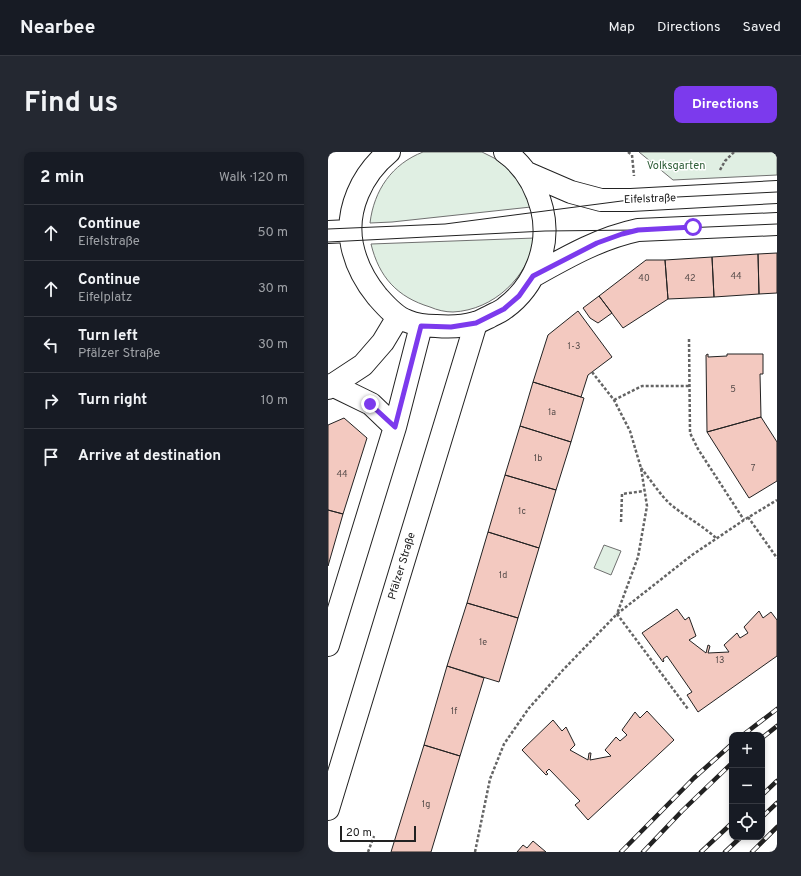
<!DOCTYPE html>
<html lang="en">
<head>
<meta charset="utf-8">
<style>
	body { margin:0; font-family:Overpass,sans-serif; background:#242831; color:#f1f3f6 }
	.controls { position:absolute; right:12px; bottom:12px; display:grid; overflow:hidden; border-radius:8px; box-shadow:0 2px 6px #0003 }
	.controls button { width:36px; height:36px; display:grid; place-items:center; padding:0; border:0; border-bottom:1px solid #363941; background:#171b24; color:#f1f3f6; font:20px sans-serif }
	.scale { position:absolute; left:12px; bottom:10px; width:76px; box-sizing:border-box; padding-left:4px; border:2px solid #222; border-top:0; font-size:11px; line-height:14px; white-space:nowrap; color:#222; -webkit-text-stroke:3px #fff; paint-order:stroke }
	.stop { position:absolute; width:12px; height:12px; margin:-9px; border:3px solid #7c3aed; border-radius:50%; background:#fff }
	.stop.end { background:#7c3aed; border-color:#fff; box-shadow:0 1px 4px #0008 }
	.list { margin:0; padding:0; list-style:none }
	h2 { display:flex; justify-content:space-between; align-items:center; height:52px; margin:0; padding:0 16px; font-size:17px }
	h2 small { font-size:13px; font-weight:400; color:#9ea1a6 }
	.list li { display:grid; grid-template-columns:26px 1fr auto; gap:12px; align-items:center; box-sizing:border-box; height:56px; padding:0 16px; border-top:1px solid #363941 }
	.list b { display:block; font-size:15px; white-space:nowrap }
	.list p { margin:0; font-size:13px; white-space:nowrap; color:#9ea1a6 }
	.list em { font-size:13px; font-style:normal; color:#9ea1a6 }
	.icon { flex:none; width:22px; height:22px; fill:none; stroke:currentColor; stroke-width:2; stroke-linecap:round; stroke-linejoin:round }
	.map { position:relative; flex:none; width:449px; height:700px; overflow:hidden; border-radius:8px }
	header { display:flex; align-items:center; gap:24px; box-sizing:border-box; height:56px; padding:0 20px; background:#171b24; border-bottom:1px solid #363941 }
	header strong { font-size:19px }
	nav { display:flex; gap:22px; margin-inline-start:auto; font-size:14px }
	.intro { display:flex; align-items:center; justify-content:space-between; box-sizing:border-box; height:96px; padding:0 24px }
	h1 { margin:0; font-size:28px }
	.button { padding:10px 18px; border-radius:8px; background:#7c3aed; color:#fff; font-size:14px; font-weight:700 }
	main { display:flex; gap:24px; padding:0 24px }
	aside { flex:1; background:#171b24; border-radius:8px; box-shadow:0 2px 6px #0003 }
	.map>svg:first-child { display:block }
	.green { fill:#e0efe3; stroke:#6f6f6f }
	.building { fill:#f3c9c0; stroke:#222 }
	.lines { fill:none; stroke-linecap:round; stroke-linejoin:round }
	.minor-casing { stroke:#222; stroke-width:24 }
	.tertiary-casing { stroke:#222; stroke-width:24 }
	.path { stroke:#646464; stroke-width:2.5; stroke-dasharray:3 2; stroke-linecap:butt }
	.minor { stroke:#fff; stroke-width:22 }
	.tertiary { stroke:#fff; stroke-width:22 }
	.tram { stroke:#222; stroke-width:1 }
	.rail-casing { stroke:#222; stroke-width:4.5 }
	.rail { stroke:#fff; stroke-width:3; stroke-dasharray:9; stroke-linecap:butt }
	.route { stroke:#7c3aed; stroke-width:5 }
	.labels { text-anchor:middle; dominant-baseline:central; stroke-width:3; stroke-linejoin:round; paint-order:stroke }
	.number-label { font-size:9px; fill:#564c4a }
	.park-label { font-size:11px; fill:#2f5e38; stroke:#fff }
	.street-label { font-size:11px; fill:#222; stroke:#fff }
</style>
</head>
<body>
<header>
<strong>Nearbee</strong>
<nav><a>Map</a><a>Directions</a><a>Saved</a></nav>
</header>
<div class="intro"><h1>Find us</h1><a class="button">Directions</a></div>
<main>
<aside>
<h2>2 min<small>Walk · 120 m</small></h2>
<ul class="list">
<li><svg class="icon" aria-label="ahead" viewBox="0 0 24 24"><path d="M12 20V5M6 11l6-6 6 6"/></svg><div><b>Continue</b><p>Eifelstraße</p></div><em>50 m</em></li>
<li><svg class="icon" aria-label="ahead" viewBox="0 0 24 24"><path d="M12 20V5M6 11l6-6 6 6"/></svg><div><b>Continue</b><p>Eifelplatz</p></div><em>30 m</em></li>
<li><svg class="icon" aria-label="left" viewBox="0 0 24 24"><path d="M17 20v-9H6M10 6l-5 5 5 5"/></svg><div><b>Turn left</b><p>Pfälzer Straße</p></div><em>30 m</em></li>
<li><svg class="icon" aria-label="right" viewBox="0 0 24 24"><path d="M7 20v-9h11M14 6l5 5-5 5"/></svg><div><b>Turn right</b></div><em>10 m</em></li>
<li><svg class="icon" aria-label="arrive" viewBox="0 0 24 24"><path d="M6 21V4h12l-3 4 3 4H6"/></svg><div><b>Arrive at destination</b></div></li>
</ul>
</aside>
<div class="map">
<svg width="449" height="700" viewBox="0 0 449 700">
	<rect width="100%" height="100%" fill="#fff"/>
	<!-- green -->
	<path class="green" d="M95,0H154L166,6L181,17L187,24L194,34L203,55L64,70L42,71C46,38 64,12 95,0Z
		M311,0H449V23L345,28Z
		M207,86C200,125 166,158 125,160C117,160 109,158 102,155C69,145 51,125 43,92Z
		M276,393L293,399L283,423L266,416Z"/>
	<!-- building -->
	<path class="building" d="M449,101V141L431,142L430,102Z
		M430,102L431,142L386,145L384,105Z
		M384,105L386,145L340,147L337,108Z
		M318,108H337L340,147L295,176L271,144Z
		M271,144L284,161L270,171L262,166L255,156Z
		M250,159L284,205L260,223L253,245L205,230L220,183Z
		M380,202V205L399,204V202H435V222H432L433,265L379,280L378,203Z
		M205,230L256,246L243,290L192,274Z
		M433,265L449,290V329L421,346L379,280Z
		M16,266L39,286L15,362L0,358V273Z
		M192,274L243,290L228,338L177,323Z
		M177,323L228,338L211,396L160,380Z
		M0,358L15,362L0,414Z
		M160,380L211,396L190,466L139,451Z
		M139,451L190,466L171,530L119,514Z
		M349,457L357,468L361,465L368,484L361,488L378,501L380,493L382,494L380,501L401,500L396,493L409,481L412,486L420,481L416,475L431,459L435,466L443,460L449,468V504L370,560L359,543L364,540L339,504L335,507L336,509L335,510L314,481Z
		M119,514L156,526L132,604L96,593Z
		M319,559L346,588L260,668L247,653L252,649L221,617L218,620L220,622L218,623L194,598L225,568L234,579L238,575L247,593L242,598L260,608L261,601H263L262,608L283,604L277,598L288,585L292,589L299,583L294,578L307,560L312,566Z
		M96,593L132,604L103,700H63Z
		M205,689L218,700H189L195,693L199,696Z"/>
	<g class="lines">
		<!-- minor casing -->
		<g class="minor-casing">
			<path id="minor" d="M4,233L43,252L67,275
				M0,493L67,275L93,174
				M0,657L148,171"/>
		</g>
		<!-- tertiary casing -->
		<g class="tertiary-casing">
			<path id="tertiary" d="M61,0C34,22 17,58 24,93C28,113 36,128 49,144C57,153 67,165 79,169C88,173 98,174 108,174C121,175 134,175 147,171C152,170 156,167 161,165C166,162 172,160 177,156C207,134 223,94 214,57C208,34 197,14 177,0
				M199,21L243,40L273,48H303L449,40
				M0,80L22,79
				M205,124C239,105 272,86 310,78L449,72
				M0,236L35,213L55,190L70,165"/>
		</g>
		<!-- path -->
		<path class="path" d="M300,0L304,3L306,24
			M392,18L397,9L406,0
			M361,187L362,281L370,297L416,368
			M264,220L286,248L302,279L313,316L319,354L310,405L289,462L360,557
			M286,248L314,234H361
			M313,316C322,327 331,341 341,351C356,364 374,373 388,386
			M420,365L449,406
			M293,370L294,342L316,339
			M40,700L46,684
			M147,700L162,627L176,592L201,556L235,518L289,462L364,403L416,368L449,348"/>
		<!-- minor -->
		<use href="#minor" class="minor"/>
		<!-- tertiary -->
		<use href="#tertiary" class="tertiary"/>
		<!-- tram -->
		<path class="tram" d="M0,77L117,72L309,47L449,40
			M0,90L217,79L310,78L449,72"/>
		<!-- rail casing -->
		<g class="rail-casing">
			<path id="rail" d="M415,583L449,557
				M434,586L449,574
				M434,643L449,629
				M434,665L449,651
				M293,700L366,626L404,592
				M315,700L354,659L404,611
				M373,700L404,671
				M397,700L413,685
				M424,700L449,675"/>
		</g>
		<!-- rail -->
		<use href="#rail" class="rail"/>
	</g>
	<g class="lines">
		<!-- route -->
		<path class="route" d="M42,252L67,275L93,174L123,175L148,171L176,157L191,144L205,124L269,91L294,82L310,78L365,75"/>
	</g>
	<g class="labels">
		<!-- number labels -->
		<g class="number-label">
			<text x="408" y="124">44</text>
			<text x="316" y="126">40</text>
			<text x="362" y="126">42</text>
			<text x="246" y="194">1-3</text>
			<text x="405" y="237">5</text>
			<text x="224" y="260">1a</text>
			<text x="210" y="306">1b</text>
			<text x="425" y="316">7</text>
			<text x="14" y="322">44</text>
			<text x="194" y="359">1c</text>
			<text x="175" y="423">1d</text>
			<text x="155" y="490">1e</text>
			<text x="392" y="508">13</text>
			<text x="126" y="559">1f</text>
			<text x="98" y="652">1g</text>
		</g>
		<!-- park labels -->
		<g class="park-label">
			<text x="348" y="14">Volksgarten</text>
		</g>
		<!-- street labels -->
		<g class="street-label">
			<text transform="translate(322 47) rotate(-2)">Eifelstraße</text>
			<text transform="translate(74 414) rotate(-73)">Pfälzer Straße</text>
		</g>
	</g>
</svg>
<div class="controls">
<button>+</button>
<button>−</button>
<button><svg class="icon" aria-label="locate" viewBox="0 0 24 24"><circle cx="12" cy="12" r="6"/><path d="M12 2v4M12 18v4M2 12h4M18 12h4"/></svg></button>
</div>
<div class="scale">20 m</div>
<div class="stop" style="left:365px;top:75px"></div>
<div class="stop end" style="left:42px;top:252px"></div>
</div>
</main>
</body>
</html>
